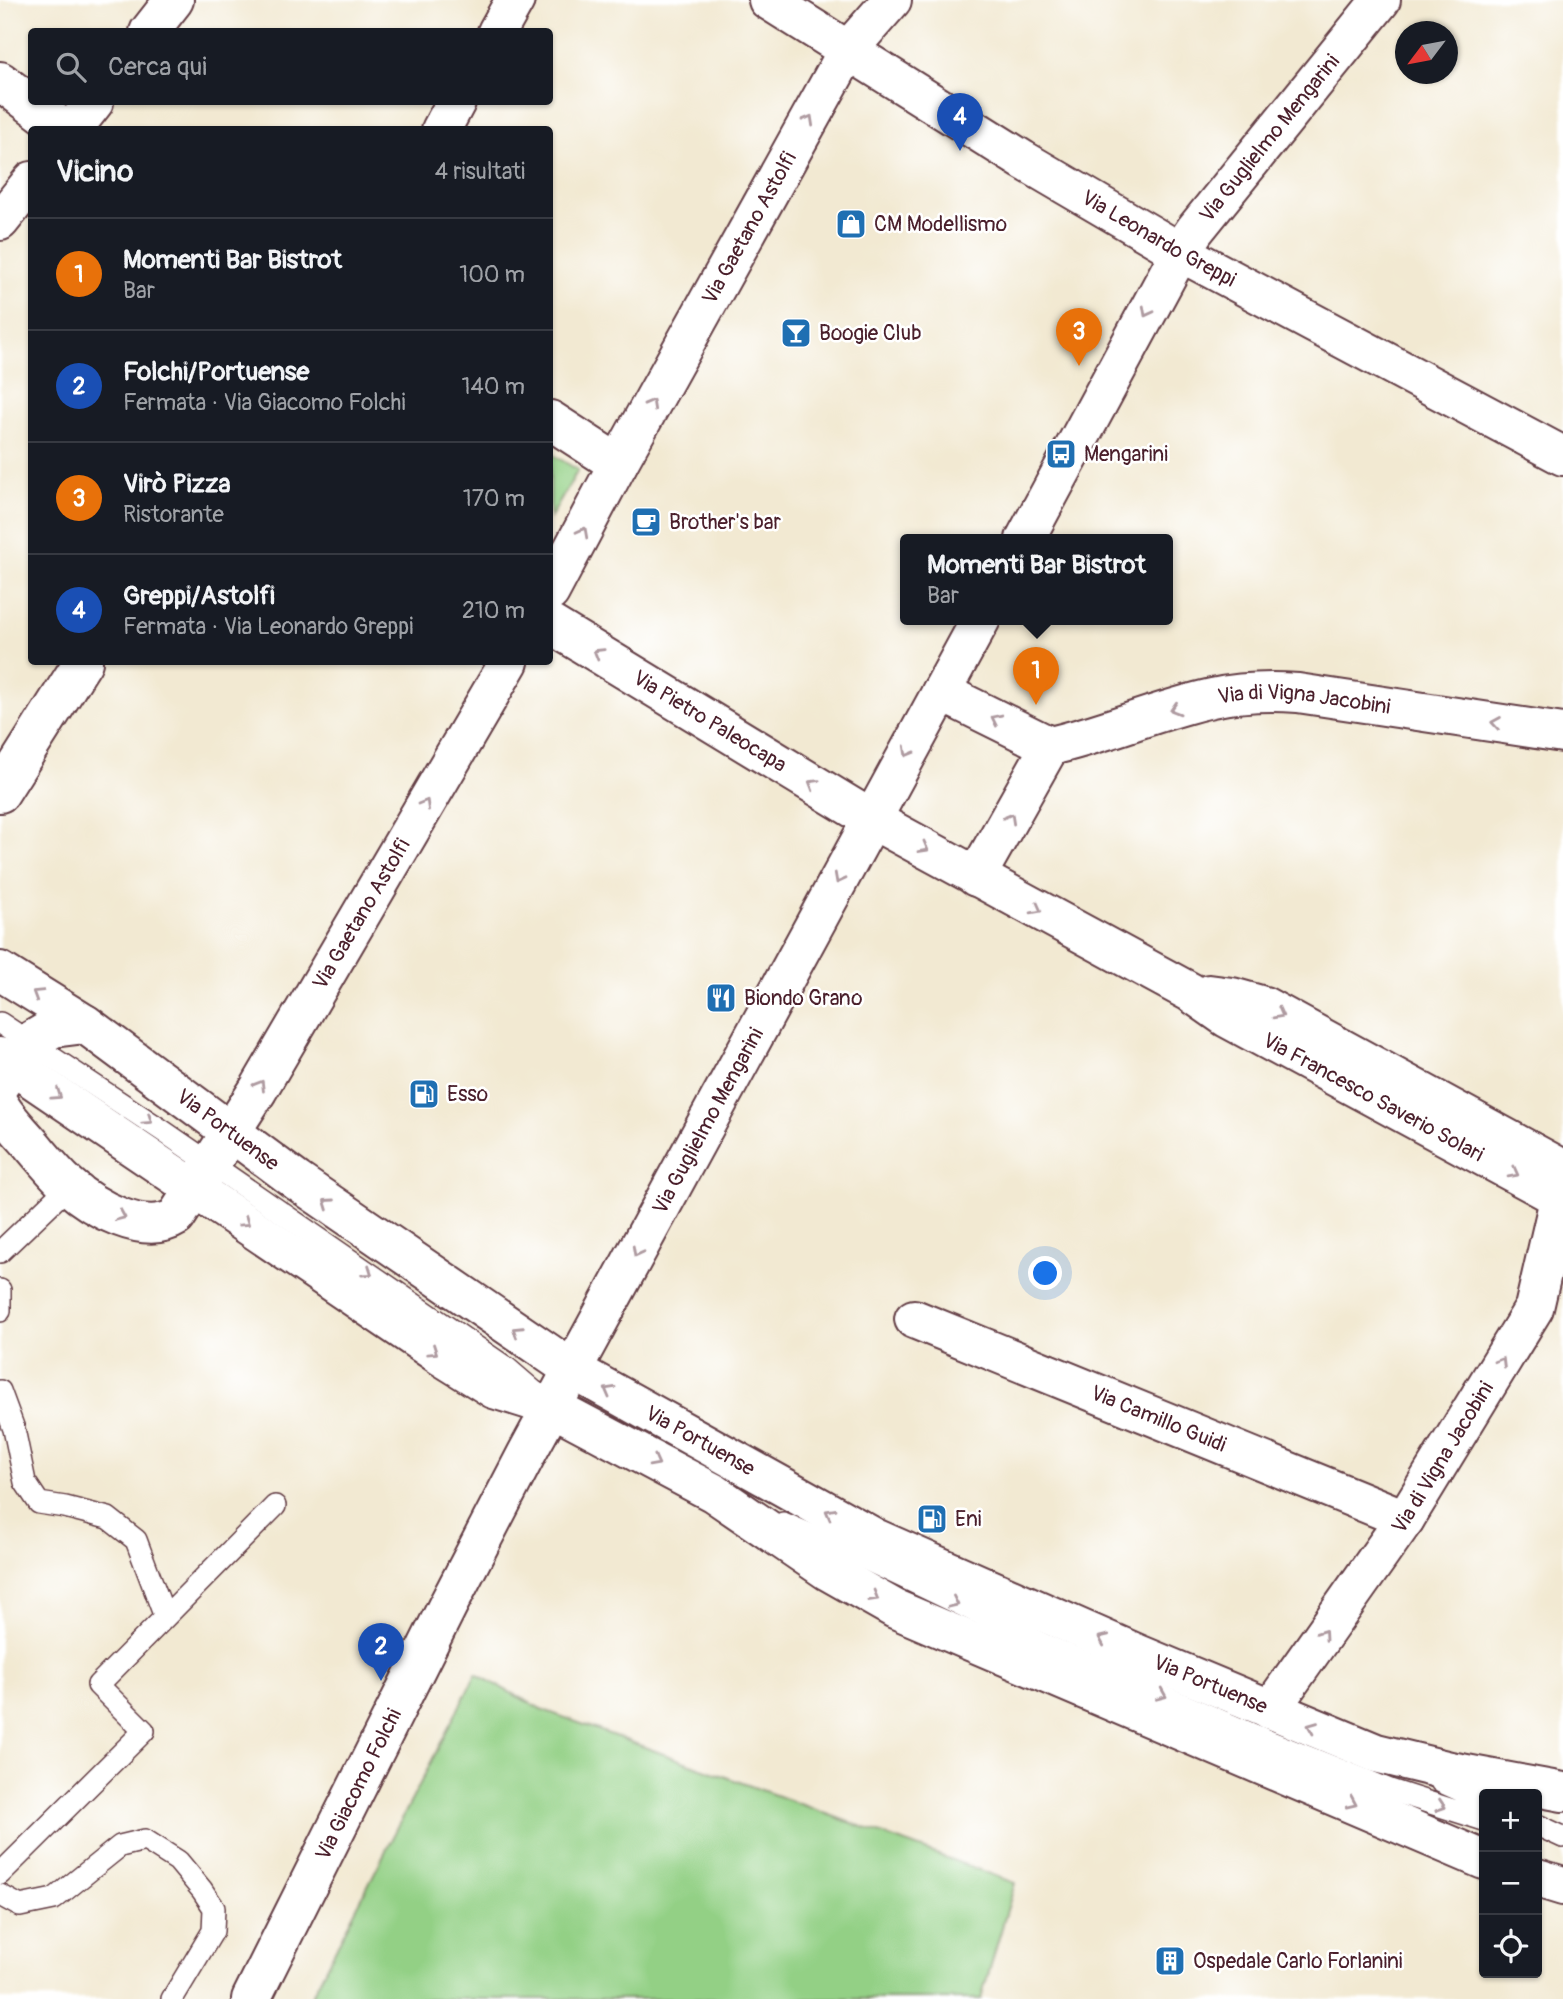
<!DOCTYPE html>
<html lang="it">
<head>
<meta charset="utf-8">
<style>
	body { margin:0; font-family:Pangolin,sans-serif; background:#20242c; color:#f1f3f6 }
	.controls { position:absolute; right:21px; bottom:21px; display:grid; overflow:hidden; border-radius:7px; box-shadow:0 2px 5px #0004 }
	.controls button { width:63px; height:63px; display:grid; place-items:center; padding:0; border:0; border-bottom:2px solid #363941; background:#171b24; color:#f1f3f6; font:35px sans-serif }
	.compass { position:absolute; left:1395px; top:21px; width:63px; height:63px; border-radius:50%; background:#171b24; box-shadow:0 2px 5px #0004; rotate:238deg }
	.you { position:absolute; left:1046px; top:1274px; width:24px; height:24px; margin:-18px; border:5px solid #fff; border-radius:50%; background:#1a73e8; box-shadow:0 0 0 10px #1a73e833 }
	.badge { display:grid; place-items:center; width:46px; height:46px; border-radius:50%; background:#1f6fb2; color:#fff; font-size:23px; font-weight:700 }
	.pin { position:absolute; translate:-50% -58px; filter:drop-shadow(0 2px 4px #0008) }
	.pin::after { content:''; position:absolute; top:37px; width:24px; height:21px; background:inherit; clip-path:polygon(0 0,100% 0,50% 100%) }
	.popup { position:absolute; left:900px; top:534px; width:273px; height:91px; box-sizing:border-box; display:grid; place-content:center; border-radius:7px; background:#171b24; filter:drop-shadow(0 2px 5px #0005); font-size:23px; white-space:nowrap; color:#9ea1a6 }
	.popup b { font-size:26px; color:#f1f3f6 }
	.popup::after { content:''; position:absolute; left:50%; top:100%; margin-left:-14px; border:14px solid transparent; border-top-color:#171b24 }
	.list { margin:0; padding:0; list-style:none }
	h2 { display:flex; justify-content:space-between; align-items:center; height:91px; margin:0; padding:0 28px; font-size:30px }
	h2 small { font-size:23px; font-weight:400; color:#9ea1a6 }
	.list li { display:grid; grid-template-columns:46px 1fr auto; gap:21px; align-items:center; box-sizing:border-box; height:112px; padding:0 28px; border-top:2px solid #363941 }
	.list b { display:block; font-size:26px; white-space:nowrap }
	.list p { margin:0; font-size:23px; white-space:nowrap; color:#9ea1a6 }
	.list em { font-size:23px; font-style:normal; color:#9ea1a6 }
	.icon { flex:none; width:38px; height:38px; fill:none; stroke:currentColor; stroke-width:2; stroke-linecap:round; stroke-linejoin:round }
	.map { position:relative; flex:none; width:1563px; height:1999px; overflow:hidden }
	.search { position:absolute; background:#171b24; box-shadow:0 2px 5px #0004; left:28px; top:28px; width:525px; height:77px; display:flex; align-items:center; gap:18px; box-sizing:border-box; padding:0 24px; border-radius:7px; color:#9ea1a6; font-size:26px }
	.panel { position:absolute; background:#171b24; box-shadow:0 2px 5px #0004; left:28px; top:126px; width:525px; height:539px; border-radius:7px }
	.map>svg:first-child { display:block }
	.green { fill:#93d085; stroke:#6e7858; stroke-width:2 }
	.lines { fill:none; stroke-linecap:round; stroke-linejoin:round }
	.lane-casing { stroke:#633d44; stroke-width:24 }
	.street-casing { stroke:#633d44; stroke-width:42 }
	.secondary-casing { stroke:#633d44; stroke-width:42 }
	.lane { stroke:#fff; stroke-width:21 }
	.street { stroke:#fff; stroke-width:38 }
	.secondary { stroke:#fff; stroke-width:38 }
	.oneway { stroke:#ae9aa0 }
	.labels { text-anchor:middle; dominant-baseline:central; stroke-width:5; stroke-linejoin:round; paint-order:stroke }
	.street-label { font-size:21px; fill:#4a1f2b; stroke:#fff }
	.poi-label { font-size:21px; fill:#4a1f2b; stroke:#fff; text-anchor:start }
</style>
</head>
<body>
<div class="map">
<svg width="1563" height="1999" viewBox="0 0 1563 1999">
	<rect width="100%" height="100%" fill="#fff"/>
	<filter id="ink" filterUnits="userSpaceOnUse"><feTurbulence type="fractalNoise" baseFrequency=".0143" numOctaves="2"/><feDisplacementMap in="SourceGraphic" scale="14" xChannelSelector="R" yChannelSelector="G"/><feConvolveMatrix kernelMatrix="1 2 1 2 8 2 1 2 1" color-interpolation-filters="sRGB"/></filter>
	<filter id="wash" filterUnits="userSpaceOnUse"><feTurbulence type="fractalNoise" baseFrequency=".00686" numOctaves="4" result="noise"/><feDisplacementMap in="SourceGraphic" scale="28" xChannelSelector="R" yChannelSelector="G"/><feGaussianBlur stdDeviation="1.57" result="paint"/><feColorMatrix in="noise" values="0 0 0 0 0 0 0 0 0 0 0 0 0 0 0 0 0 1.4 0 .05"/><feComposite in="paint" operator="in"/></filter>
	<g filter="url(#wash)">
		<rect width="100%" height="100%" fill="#f2e9d2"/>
		<!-- green -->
		<path class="green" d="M550,453L578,470L550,519Z
			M476,1674L541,1709L1015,1883L981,1999H310Z"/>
	</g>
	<g filter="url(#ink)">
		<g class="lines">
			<!-- lane casing -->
			<g class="lane-casing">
				<path id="lane" d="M0,1023L163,1131L508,1369L537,1394
					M0,1252L69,1186
					M0,1290V1311
					M0,1391L14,1429L25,1482L39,1503L65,1507L108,1518L136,1540L165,1617
					M783,1523L844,1549L1045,1645L1254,1735L1390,1790L1484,1820
					M1441,1782L1484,1801
					M1537,1825L1563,1837
					M0,1874L144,1731L98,1685L275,1506
					M0,1895L20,1906L54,1899L120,1846L145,1840L178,1861L202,1890L214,1908L213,1931L172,1999"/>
			</g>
			<!-- street casing -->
			<g class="street-casing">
				<g id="street">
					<path id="s1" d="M768,0L1023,160L1180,252L1563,456"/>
					<path d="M149,32L174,0"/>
					<path d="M497,32L515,0"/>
					<path d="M0,81L65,130"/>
					<path d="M72,130L94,102"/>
					<path d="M441,130L456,102"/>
					<path d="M0,221L32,181"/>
					<path d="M550,420L618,464"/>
					<path id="s2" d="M1025,539L1180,252L1195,230L1381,0"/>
					<path id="s3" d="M550,592L618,464L848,50L892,0"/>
					<path id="s4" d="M550,624L871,819L1190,992L1227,1018L1560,1198"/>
					<path d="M941,692L1050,746"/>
					<path id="s5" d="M1050,746C1105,734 1157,710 1212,698C1240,692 1270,691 1298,693L1563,733"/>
					<path d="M0,793L83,662"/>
					<path d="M976,877L1050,746"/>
					<path d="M1209,994L1232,997L1264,1006L1563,1169"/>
					<path d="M0,1084L29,1042L53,1028L85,1024"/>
					<path id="s6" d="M0,1106C8,1120 21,1132 31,1144C43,1158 54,1172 68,1185C92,1207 144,1237 176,1217L258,1090L509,662"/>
					<path id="s7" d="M914,1319L1405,1519"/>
					<path id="s8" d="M1270,1710L1405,1519L1534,1308L1563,1182"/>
					<path id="s9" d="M251,1999L448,1605L527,1453L981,619"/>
				</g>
			</g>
			<!-- secondary casing -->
			<g class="secondary-casing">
				<g id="secondary">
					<path id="s10" d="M0,971L85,1024L297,1181L573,1370L877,1539L1138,1654L1376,1753L1450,1771L1563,1792"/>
					<path d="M0,1057L441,1356L494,1389L552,1407L714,1493L828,1571L895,1609L1484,1860"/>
					<path d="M1537,1878L1563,1886"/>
				</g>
			</g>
			<!-- lane -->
			<use href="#lane" class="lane"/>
			<!-- street -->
			<use href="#street" class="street"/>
			<!-- secondary -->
			<use href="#secondary" class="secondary"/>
		</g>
		<!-- one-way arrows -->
		<defs><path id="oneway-chevron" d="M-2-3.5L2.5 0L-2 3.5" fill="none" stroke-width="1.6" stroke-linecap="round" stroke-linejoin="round" transform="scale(1.75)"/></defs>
		<g class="oneway">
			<use href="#oneway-chevron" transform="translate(809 120) rotate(-61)"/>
			<use href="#oneway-chevron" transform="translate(1147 312) rotate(118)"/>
			<use href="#oneway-chevron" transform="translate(651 404) rotate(-61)"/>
			<use href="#oneway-chevron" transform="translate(583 532) rotate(-62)"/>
			<use href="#oneway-chevron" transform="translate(598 653) rotate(-149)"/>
			<use href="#oneway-chevron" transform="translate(1175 709) rotate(163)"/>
			<use href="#oneway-chevron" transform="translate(996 719) rotate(-154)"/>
			<use href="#oneway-chevron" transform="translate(1496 723) rotate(-171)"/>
			<use href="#oneway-chevron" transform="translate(908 752) rotate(119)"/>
			<use href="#oneway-chevron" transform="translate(813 784) rotate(-149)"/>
			<use href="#oneway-chevron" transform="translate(425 804) rotate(-60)"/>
			<use href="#oneway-chevron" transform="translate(1010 818) rotate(-61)"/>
			<use href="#oneway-chevron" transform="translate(924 848) rotate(29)"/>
			<use href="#oneway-chevron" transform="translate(839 879) rotate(118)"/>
			<use href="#oneway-chevron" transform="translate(1037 909) rotate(28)"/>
			<use href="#oneway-chevron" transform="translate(37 994) rotate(-148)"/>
			<use href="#oneway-chevron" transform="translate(1279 1014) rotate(28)"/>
			<use href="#oneway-chevron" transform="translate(260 1085) rotate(-59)"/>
			<use href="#oneway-chevron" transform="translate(57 1095) rotate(34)"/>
			<use href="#oneway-chevron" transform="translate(148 1120) rotate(34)"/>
			<use href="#oneway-chevron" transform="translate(1514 1173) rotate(28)"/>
			<use href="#oneway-chevron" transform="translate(328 1203) rotate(-145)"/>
			<use href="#oneway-chevron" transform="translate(121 1216) rotate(23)"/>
			<use href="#oneway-chevron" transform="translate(245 1222) rotate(34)"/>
			<use href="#oneway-chevron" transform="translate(637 1252) rotate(118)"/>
			<use href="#oneway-chevron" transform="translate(368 1272) rotate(35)"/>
			<use href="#oneway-chevron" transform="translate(517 1331) rotate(-147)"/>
			<use href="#oneway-chevron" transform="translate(433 1351) rotate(34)"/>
			<use href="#oneway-chevron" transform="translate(1501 1362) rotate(-59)"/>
			<use href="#oneway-chevron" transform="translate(609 1391) rotate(-151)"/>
			<use href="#oneway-chevron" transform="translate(655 1462) rotate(28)"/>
			<use href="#oneway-chevron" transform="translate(830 1513) rotate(-151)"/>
			<use href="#oneway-chevron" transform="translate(874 1597) rotate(30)"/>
			<use href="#oneway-chevron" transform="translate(954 1603) rotate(25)"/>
			<use href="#oneway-chevron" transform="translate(1323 1634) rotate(-55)"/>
			<use href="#oneway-chevron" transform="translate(1103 1639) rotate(-156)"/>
			<use href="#oneway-chevron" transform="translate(1162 1695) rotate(23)"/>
			<use href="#oneway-chevron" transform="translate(1312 1727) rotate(-158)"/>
			<use href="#oneway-chevron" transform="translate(1352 1803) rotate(24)"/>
			<use href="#oneway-chevron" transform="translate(1441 1806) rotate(18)"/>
		</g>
	</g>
	<!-- icons -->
	<defs>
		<g id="shop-square" transform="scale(1.575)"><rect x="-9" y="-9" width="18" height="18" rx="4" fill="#1f6fb2" stroke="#fff"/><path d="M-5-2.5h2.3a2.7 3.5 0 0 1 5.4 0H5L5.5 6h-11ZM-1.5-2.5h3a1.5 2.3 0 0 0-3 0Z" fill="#fff"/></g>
		<g id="bar-square" transform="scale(1.575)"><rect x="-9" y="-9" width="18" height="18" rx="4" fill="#1f6fb2" stroke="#fff"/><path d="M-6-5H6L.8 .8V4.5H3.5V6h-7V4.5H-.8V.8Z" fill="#fff"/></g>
		<g id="bus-square" transform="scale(1.575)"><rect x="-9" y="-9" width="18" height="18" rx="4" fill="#1f6fb2" stroke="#fff"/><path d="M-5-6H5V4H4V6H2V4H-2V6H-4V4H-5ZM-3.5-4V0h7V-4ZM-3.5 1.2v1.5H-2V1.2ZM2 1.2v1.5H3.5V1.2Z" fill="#fff"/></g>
		<g id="cafe-square" transform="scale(1.575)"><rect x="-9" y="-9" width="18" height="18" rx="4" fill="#1f6fb2" stroke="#fff"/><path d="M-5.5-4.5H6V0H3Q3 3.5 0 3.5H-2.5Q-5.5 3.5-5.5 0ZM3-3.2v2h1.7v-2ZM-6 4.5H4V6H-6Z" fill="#fff"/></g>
		<g id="restaurant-square" transform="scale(1.575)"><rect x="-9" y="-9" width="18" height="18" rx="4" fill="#1f6fb2" stroke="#fff"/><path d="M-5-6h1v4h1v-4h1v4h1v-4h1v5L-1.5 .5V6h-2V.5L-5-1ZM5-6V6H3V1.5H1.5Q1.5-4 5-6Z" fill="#fff"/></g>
		<g id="fuel-square" transform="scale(1.575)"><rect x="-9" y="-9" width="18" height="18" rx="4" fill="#1f6fb2" stroke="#fff"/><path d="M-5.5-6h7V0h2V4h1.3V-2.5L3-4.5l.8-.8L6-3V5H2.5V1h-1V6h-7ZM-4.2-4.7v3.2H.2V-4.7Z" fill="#fff"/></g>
		<g id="building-square" transform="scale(1.575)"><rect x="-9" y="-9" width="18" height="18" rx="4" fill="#1f6fb2" stroke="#fff"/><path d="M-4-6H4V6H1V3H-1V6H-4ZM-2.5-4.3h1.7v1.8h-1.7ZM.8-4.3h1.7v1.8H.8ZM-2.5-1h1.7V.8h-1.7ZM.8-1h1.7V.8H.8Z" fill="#fff"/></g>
	</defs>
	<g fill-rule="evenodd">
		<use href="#shop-square" x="851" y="224"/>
		<use href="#bar-square" x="796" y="333"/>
		<use href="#bus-square" x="1061" y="454"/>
		<use href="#cafe-square" x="646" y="522"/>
		<use href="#restaurant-square" x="721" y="998"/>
		<use href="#fuel-square" x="424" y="1094"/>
		<use href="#fuel-square" x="932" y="1519"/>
		<use href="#building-square" x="1170" y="1961"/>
	</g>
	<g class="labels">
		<!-- street labels -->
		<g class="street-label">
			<text stroke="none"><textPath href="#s2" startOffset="471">Via Guglielmo Mengarini</textPath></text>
			<text stroke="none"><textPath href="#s3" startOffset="415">Via Gaetano Astolfi</textPath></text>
			<text stroke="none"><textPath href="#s1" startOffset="458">Via Leonardo Greppi</textPath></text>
			<text stroke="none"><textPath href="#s5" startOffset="262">Via di Vigna Jacobini</textPath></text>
			<text stroke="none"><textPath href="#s4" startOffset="187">Via Pietro Paleocapa</textPath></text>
			<text stroke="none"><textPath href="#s6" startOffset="579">Via Gaetano Astolfi</textPath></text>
			<text stroke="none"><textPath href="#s4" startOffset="950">Via Francesco Saverio Solari</textPath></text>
			<text stroke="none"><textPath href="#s9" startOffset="990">Via Guglielmo Mengarini</textPath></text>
			<text stroke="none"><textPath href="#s10" startOffset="278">Via Portuense</textPath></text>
			<text stroke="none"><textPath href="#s7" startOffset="264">Via Camillo Guidi</textPath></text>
			<text stroke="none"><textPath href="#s10" startOffset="844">Via Portuense</textPath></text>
			<text stroke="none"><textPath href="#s8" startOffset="306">Via di Vigna Jacobini</textPath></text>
			<text stroke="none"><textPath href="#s10" startOffset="1410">Via Portuense</textPath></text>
			<text stroke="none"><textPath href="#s9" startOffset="240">Via Giacomo Folchi</textPath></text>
		</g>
		<!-- poi labels -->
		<g class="poi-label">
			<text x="874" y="224">CM Modellismo</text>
			<text x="819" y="333">Boogie Club</text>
			<text x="1084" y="454">Mengarini</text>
			<text x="669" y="522">Brother's bar</text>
			<text x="744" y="998">Biondo Grano</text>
			<text x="447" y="1094">Esso</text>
			<text x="955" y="1519">Eni</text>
			<text x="1193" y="1961">Ospedale Carlo Forlanini</text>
		</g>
	</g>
</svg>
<div class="controls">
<button>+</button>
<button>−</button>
<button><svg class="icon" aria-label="locate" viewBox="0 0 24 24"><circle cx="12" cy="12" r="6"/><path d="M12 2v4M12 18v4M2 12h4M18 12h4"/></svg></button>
</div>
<svg class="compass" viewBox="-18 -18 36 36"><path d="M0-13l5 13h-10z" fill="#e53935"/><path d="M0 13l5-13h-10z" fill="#9ea1a6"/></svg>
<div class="you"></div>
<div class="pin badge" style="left:1036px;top:705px;background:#e8710a">1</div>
<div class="popup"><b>Momenti Bar Bistrot</b>Bar</div>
<div class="pin badge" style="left:381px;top:1681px;background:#1a4fb4">2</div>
<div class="pin badge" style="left:1079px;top:366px;background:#e8710a">3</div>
<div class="pin badge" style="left:960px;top:151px;background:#1a4fb4">4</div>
<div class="search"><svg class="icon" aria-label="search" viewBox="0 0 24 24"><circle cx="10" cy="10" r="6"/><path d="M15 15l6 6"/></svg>Cerca qui</div>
<section class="panel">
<h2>Vicino<small>4 risultati</small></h2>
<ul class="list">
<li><span class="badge" style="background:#e8710a">1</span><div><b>Momenti Bar Bistrot</b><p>Bar</p></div><em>100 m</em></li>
<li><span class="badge" style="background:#1a4fb4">2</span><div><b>Folchi/Portuense</b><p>Fermata · Via Giacomo Folchi</p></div><em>140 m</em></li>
<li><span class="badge" style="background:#e8710a">3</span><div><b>Virò Pizza</b><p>Ristorante</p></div><em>170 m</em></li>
<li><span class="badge" style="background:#1a4fb4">4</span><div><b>Greppi/Astolfi</b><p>Fermata · Via Leonardo Greppi</p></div><em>210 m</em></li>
</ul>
</section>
</div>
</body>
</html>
